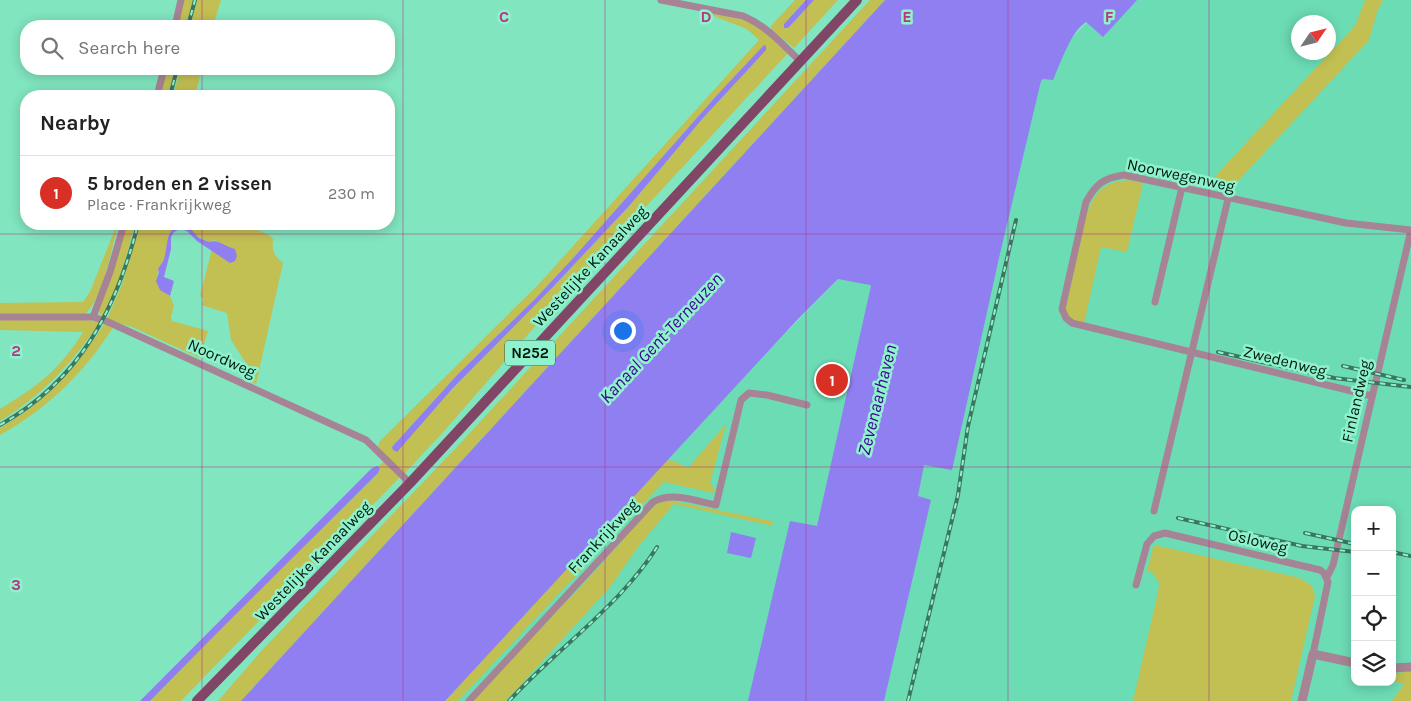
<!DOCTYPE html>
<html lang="en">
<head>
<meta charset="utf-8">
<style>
	body { margin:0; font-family:Karla,sans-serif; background:#f6f6f6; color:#222 }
	.controls { position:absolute; right:15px; bottom:15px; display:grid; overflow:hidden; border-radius:10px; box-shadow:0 2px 12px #0003 }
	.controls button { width:45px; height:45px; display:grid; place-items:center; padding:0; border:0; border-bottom:1px solid #e0e0e0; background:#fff; color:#222; font:25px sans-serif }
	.compass { position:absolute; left:1291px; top:15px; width:45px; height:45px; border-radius:50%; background:#fff; box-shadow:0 2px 12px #0003; rotate:55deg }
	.you { position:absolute; left:622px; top:330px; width:18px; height:18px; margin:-12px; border:4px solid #fff; border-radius:50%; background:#1a73e8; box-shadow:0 0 0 8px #1a73e833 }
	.badge { display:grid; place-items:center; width:32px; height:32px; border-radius:50%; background:#d93025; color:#fff; font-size:16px; font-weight:700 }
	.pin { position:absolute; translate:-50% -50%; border:2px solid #fff; box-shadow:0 1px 5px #0006 }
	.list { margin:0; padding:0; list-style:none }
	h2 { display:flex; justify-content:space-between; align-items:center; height:65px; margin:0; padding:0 20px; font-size:21px }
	h2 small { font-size:16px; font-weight:400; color:#767676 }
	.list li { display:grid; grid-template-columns:32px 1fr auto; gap:15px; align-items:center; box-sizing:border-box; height:75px; padding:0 20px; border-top:1px solid #e0e0e0 }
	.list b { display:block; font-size:19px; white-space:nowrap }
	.list p { margin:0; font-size:16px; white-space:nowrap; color:#767676 }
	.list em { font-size:16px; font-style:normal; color:#767676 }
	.icon { flex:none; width:28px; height:28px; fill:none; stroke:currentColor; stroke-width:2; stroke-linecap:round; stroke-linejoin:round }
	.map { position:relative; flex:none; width:1411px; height:701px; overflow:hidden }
	.search { position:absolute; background:#fff; box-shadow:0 2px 12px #0003; left:20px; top:20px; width:375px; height:55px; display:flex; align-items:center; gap:12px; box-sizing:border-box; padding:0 18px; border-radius:20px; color:#767676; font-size:19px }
	.panel { position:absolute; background:#fff; box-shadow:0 2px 12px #0003; left:20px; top:90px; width:375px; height:140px; border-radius:20px }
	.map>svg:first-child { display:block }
	.built { fill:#6cdcb4; fill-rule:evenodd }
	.green { fill:#c2bf53; fill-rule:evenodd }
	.water { fill:#8f7ff1 }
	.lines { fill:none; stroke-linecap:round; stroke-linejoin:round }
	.minor { stroke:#a78495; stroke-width:7 }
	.tertiary { stroke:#a78495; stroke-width:9 }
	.primary { stroke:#814566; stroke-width:10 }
	.rail-casing { stroke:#3b765f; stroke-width:4 }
	.rail { stroke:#8ff2cc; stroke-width:2; stroke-dasharray:5.5; stroke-linecap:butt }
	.grid { fill:none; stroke:#b53683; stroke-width:1; stroke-opacity:0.55 }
	.labels { text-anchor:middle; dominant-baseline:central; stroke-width:5; stroke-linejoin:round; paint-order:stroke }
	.shield { fill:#8ff2cc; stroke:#2b5a48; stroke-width:1 }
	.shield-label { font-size:15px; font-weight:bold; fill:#00190f }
	.street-label { font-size:16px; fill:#00190f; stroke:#8ff2cc }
	.water-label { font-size:18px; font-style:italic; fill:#3c0395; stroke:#8ff2cc }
	.grid-label { font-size:16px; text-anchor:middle; font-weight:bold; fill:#b53683; stroke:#8ff2cc; stroke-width:5; stroke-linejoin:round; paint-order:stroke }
</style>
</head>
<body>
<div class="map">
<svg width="1411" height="701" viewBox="0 0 1411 701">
	<rect width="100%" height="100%" fill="#81e5bf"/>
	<!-- built -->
	<path class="built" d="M1109,0H1411V687L1400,701H429ZM1298,22H1328V52H1298ZM1355,510H1392V682H1355Z"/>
	<!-- green -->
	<path class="green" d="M183,0H193L186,26H176Z
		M197,0H221L213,26H190Z
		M795,0H806L784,24L787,29L814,0H838L794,48L771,29V26Z
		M870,0H885L241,701H218L264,648L454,450Z
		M1365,0H1383L1377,12L1369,40L1229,191L1207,185L1352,29L1356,24Z
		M698,10L752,22L788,53L531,331L445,430L404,474L380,450L378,446L380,441L538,285L759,40L747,29ZM767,48L703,118L630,205L552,288L452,389L396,452L392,447L458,374L535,299L575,256L718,94Z
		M166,69H175L168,96H159Z
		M180,69H202L195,96H173Z
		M1129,180L1143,183L1127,252L1101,247L1084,324L1074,322L1065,312C1069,291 1074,271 1078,251C1082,232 1085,208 1098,193C1106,183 1117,181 1129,180Z
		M117,224H118C113,244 101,306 83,315H0V303L83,302L90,292Z
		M126,224H135L119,283L103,317L99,313V308Z
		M140,224H244L269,235L273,239C272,251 273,255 283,263L256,384L245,379L249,368L231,340L227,313L201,305L204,299L200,296L212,249L230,263L226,247L214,240L209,242L197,236L183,225L176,226L170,232L164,262L161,264L157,275L168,296H170L174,306L171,317L172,321L208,331L200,358L132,327L107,319L122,284Z
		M0,318L87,320L100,322C73,362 42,396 0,421V409C12,401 25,394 36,385C55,371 71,352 83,332L0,330Z
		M105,323L114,326C85,372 47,409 0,435V428C47,400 75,368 105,323Z
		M726,424L710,483L715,490L714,493L664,482L458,701H445L667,460L676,462L688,468Z
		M384,461L400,477L204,677L181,701H150C225,624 302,549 378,473L380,468L378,467Z
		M668,500L772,521L773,526L674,504L638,547L610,587L506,701H471L587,580L646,514L657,504Z
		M1155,545L1300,578L1312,586L1315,596L1291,701H1133L1158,592L1159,583L1152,572L1147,571L1153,548Z
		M1411,671V701H1392L1404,684L1392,681V674Z"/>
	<!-- water -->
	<path class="water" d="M806,0H814L788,28H784V24Z
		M885,0H1137L1103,37L1086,22C1071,31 1060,64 1053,80L1043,79L1041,81L999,258L952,470L924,465L918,496L931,500L884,701H748L790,521L817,526L871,286L870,285L838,279L798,319L445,701H241Z
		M764,45L766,46V50L703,118L630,205L552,288L452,389L397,452L393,450L392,447L458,374L535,299L575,256L718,94Z
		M180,225L189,227L199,238L209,242C219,239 225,247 235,249L237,256L235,261L230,263L197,241L187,231L180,229L174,232L171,237V249L164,277L174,281L170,296L160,290L156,281L159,272L158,269C160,265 163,263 164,259C168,247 165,229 180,225Z
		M377,466L380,468L378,473C302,549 225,624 150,701H140L372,468Z
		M731,532L756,538L751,558L727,553Z"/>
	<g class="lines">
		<!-- minor -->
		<path class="minor" d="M661,0L743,16C767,26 782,44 800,61
			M175,26L181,0
			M157,96L164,69
			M1155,302L1182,187
			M0,317H93L106,321L366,440L410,483
			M93,317L110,272L124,224
			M1372,396L1072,323L1066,318L1062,309L1086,202C1096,184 1103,178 1124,175L1346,223L1411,230
			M1154,511L1228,199
			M1327,577L1333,565L1411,230
			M1136,585L1147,544L1154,536L1165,533L1320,570L1324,573L1328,582L1313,654
			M469,701L653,502C672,491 696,501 716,505L741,400L749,393L767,395L807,405"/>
		<!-- tertiary -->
		<path class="tertiary" d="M1392,668L1411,667
			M1302,701L1313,654L1355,663"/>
		<!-- primary -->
		<path class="primary" d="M197,701L410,483L857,0"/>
		<!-- rail casing -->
		<g class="rail-casing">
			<path id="rail" d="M188,26L195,0
				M170,96L177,69
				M1218,352L1334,378L1411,387
				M1343,366L1404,380
				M0,425C80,380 116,310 138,224
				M1178,518L1302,546L1355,552
				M1305,533L1355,544
				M1392,552L1411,556
				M509,701C543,664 584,632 619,595C633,580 646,565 657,547
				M908,701L958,495L968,426L1016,220"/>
		</g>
		<!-- rail -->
		<use href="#rail" class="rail"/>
	</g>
	<!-- grid -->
	<path class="grid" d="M202,0V26M403,0V701M605,0V701M806,0V701M1008,0V701M1209,0V701M202,69V96M202,224V701M0,234H1411M0,467H1411"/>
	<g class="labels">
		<!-- shield labels -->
		<rect class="shield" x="505" y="340.5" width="50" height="25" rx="4"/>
		<g class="shield-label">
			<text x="530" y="353">N252</text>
		</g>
		<!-- street labels -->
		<g class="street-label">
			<text transform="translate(1181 175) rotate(12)">Noorwegenweg</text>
			<text transform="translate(590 266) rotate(-47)">Westelijke Kanaalweg</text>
			<text transform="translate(222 358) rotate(24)">Noordweg</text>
			<text transform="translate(1285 361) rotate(14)">Zwedenweg</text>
			<text transform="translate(1356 401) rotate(-77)">Finlandweg</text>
			<text transform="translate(603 536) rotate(-47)">Frankrijkweg</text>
			<text transform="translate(1258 541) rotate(13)">Osloweg</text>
			<text transform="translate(313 561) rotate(-46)">Westelijke Kanaalweg</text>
		</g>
		<!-- water labels -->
		<g class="water-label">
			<text transform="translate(661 338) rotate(-47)">Kanaal Gent-Terneuzen</text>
			<text transform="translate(877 400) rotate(-76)">Zevenaarhaven</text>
		</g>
	</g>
	<g class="grid-label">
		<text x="504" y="22">C</text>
		<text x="706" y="22">D</text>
		<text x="907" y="22">E</text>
		<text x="1109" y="22">F</text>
		<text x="16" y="356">2</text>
		<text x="16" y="590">3</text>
	</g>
</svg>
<div class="controls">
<button>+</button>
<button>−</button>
<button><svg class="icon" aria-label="locate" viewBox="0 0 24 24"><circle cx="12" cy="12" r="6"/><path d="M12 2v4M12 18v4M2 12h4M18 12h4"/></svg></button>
<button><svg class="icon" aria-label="layers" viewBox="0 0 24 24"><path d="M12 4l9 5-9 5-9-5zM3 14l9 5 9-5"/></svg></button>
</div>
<svg class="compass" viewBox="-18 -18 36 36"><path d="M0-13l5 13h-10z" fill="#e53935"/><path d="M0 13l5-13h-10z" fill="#767676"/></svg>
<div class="you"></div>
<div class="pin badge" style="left:832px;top:380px">1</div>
<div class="search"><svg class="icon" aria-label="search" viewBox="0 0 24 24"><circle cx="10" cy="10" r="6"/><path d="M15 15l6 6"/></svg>Search here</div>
<section class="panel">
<h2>Nearby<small></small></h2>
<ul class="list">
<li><span class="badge">1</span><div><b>5 broden en 2 vissen</b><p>Place · Frankrijkweg</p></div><em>230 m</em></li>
</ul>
</section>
</div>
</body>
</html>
